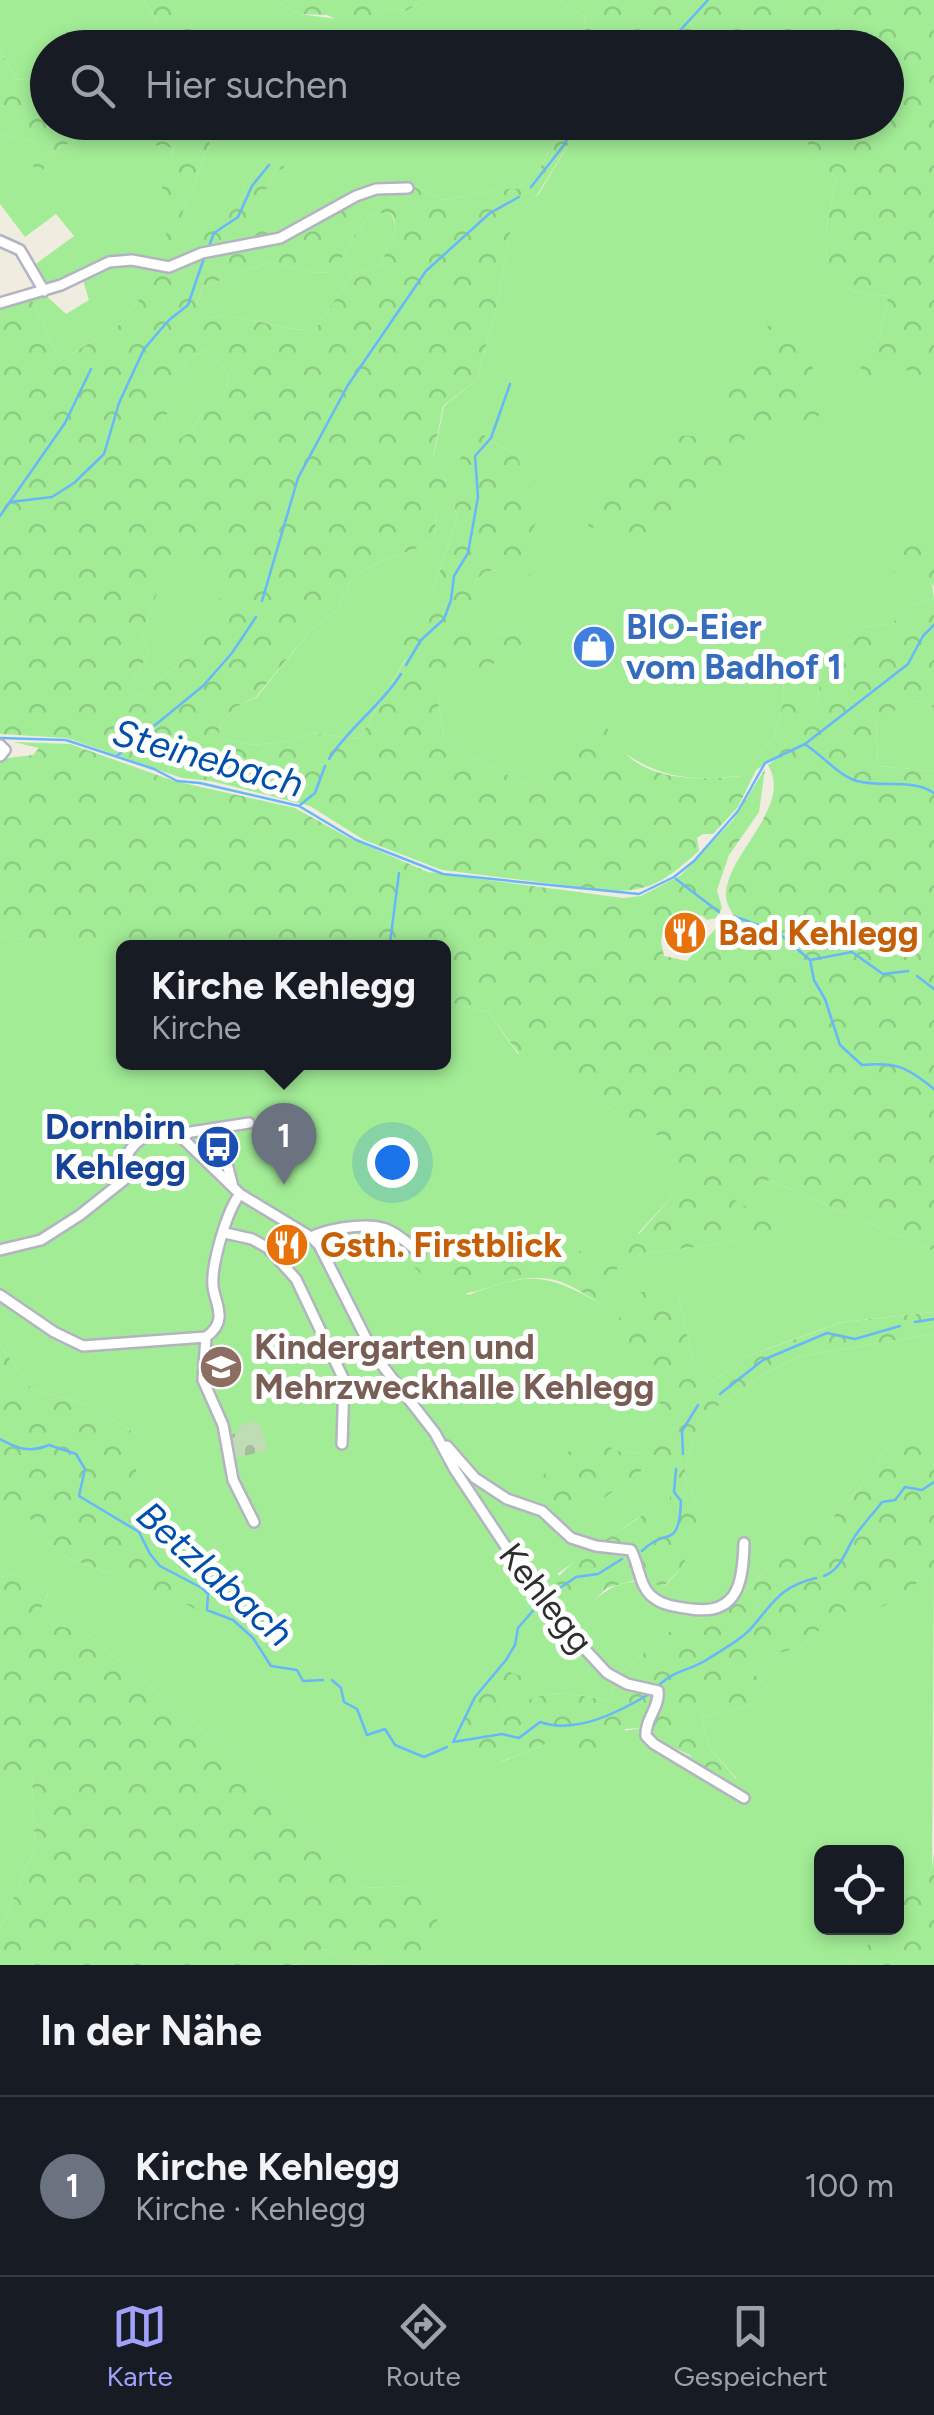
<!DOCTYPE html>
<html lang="de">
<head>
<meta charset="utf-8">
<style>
	body { margin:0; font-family:Figtree,sans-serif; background:#20242c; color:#f1f3f6 }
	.controls { position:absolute; right:30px; bottom:30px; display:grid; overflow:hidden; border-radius:15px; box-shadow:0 5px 15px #0003 }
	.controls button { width:90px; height:90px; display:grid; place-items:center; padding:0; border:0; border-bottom:2px solid #363941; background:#171b24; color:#f1f3f6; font:50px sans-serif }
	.you { position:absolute; left:392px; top:1162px; width:35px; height:35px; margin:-25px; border:8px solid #fff; border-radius:50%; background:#1a73e8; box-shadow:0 0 0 15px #1a73e833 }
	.badge { display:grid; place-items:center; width:65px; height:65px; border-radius:50%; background:#a2a1fa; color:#fff; font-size:32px; font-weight:700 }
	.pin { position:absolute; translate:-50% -82px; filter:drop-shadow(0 2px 5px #0008) }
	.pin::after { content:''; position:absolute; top:52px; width:35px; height:30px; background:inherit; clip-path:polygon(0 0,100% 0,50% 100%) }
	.popup { position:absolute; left:116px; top:940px; width:335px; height:130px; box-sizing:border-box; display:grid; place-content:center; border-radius:15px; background:#171b24; filter:drop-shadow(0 2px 8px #0005); font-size:32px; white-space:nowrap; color:#9ea1a6 }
	.popup b { font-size:38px; color:#f1f3f6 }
	.popup::after { content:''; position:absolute; left:50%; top:100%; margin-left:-20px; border:20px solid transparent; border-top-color:#171b24 }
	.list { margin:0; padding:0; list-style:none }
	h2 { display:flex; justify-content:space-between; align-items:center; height:130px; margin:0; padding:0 40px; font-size:42px }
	h2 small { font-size:32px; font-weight:400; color:#9ea1a6 }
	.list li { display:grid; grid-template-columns:65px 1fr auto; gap:30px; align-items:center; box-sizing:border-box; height:180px; padding:0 40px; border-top:2px solid #363941 }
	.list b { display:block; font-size:38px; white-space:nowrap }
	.list p { margin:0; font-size:32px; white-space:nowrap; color:#9ea1a6 }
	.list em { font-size:32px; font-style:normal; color:#9ea1a6 }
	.icon { flex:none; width:55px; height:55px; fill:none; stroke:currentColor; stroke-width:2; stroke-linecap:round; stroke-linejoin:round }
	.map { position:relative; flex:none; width:934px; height:1965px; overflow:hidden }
	.search { position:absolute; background:#171b24; box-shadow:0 5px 15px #0003; left:30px; right:30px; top:30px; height:110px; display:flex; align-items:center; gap:25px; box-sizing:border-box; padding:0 35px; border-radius:55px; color:#9ea1a6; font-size:38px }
	.sheet { height:310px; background:#171b24 }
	nav { display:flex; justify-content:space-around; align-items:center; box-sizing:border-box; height:140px; border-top:2px solid #363941; background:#171b24; font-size:28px; color:#9ea1a6 }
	nav a { display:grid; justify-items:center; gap:5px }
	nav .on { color:#a2a1fa }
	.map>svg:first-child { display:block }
	.green { fill:#a2ec96 }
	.forest { fill:url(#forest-crowns); fill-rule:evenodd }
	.cemetery { fill:url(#cemetery-stones) }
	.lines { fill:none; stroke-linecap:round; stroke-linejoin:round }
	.stream { stroke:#68b6fc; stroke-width:2.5 }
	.minor-casing { stroke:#b3b3c2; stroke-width:14 }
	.minor { stroke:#fff; stroke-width:9 }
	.labels { text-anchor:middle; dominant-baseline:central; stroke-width:10; stroke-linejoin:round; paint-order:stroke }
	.shop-label { font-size:35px; font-weight:bold; fill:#366cbe; stroke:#fff; text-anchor:start }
	.food-label { font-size:35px; font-weight:bold; fill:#c56008; stroke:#fff; text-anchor:start }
	.transit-label { font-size:35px; font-weight:bold; fill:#164399; stroke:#fff; text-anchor:end }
	.education-label { font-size:35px; font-weight:bold; fill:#785e54; stroke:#fff; text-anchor:start }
	.street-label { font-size:35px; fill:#2e2e2e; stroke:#fff }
	.water-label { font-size:38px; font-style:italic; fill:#004faf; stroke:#fff }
</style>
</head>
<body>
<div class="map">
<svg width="934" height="1965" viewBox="0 0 934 1965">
	<defs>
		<pattern id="forest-crowns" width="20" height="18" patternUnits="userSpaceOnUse" patternTransform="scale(2.5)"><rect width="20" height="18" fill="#a2ec96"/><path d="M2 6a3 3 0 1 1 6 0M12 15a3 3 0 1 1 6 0" fill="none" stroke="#8ccb82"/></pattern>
		<pattern id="cemetery-stones" width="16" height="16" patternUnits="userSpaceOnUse" patternTransform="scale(2.5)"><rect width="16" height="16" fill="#bfdcb4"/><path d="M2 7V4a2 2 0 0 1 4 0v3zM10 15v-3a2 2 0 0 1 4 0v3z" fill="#a4bd9b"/></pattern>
	</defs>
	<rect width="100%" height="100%" fill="#f0ecdf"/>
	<!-- green -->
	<path class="green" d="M0,0H144L171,47L48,48L47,82L17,79L0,51Z
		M174,0H275L299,14L337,19L388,8L406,11L424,0H559L586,18L582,47L207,48Z
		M202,123H565L539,170L517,189H500L444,200L406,183L337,202L268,236L261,200L275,172L261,170L244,184L245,193L238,206L222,211L192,232L183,212L211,140L209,126Z
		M582,123H708L713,135H802L836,180C829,213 812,268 849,289C859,295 877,294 888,296L880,336L874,343L856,342L874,400L897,361L928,387L934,375V553L893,571L932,583L934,599L907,606L892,624L863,627L822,670L817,703L801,697L783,649L784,699L774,737L741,776C695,780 667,781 626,754L534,788L460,751L443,735L438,700L459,673L508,659L533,631L501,635L473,619V585L484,572L496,570L524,543L516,454L491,441L470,423L461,457L447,482L433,459L444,406L477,380L498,301L512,221L520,202L538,195Z
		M86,134L174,147L162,191L167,211V264L119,325L60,361L33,302L23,296L40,290L66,314L89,300L82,277L48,292L33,266L74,236L56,214L25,237L0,204V135L39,142L52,152Z
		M382,213L392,215L396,228L381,264L352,274L315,330C275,331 248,312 207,318L196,307L202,287L270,262L314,273L333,272L369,215Z
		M208,350L229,374L223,402L207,403L193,430L150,460L187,357Z
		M453,497L457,518L429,605L396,650L406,658L359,739L313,733L282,742L252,745L219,738L220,725L234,708L257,697L310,631L336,611L351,579L373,565L435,541L436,504Z
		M173,551L231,581L184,660L139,696L129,687L148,654L141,636Z
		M917,701L934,708V771L878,766L876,717Z
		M0,937L126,947L124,1062H444V997L458,1005L488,1012L518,1054L527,1046L578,1074L600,1103L681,1148L670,1199L626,1246L610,1254L603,1264L589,1259L503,1250L465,1264L440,1254L416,1253L383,1231L416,1257L410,1262L469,1295C531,1270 548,1274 605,1306L614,1271L643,1253L706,1246L787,1230L733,1200L769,1180L934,1251V1312L842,1322L745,1357L712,1382L693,1360L677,1291L627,1311L612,1328L679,1425L644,1452L623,1453L592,1507L644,1469H672L669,1524L645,1513L557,1574L594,1600C616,1581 637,1577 665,1586L685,1564L678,1544L697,1506L684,1476L696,1429L722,1402L764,1374L800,1356L934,1334V1464L932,1466L894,1438L855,1494L836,1513L825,1534L781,1549L760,1576L727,1608L675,1627L627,1667L607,1700C561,1693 543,1685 505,1716L502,1704L507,1671L481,1750L501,1762L549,1743L642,1728L654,1739L737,1779L709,1747L701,1717L753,1705L769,1690L751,1671L755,1660L803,1646L839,1610L867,1613L924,1569L934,1570L932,1870L910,1893L897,1891L896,1852H822V1928H860L873,1941L849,1965H295L321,1949L372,1965L403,1951L433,1953L409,1886L363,1888L218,1743L83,1631L34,1621L48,1594L15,1574L0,1577V1504L15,1498L58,1554L114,1575L165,1615L179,1600L233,1608L179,1556L136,1495V1434L90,1406L32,1389L0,1345Z
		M0,1769L32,1777L35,1848L0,1929Z"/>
	<!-- forest -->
	<path class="forest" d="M144,0H174L207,47H171Z
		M275,0H424L406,11L388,8L359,30L327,15L299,14Z
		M559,0H934V375L929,388L897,362L874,401L862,375L856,341L874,343L880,336L888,296C877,294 859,295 849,289C812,269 829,213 836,180L802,136L712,135L708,123L886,122V48L582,47L586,18Z
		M0,51L17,79L47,82L48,122H202L209,126L211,140L183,212L192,231L213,210H222L230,203L238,206L245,193L244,184L261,170L259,161L265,151L281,148L284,168L275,172L261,200L269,213V236L370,187L406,183L444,200L500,189H517L539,170L565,123H582L537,195L520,203L512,222L498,301L477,380L443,406L433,458L446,481L461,457L469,422L491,441L516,454L541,515L524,543L530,576L510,586L496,587V570L484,572L473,585L474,619L501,635L535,630L508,659L459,674L438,700L443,735L460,751L534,788L607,728C613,736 619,747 626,754C654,782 706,780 741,776L774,737L784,699L783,649L817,645L801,696L817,703L822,670L863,627L892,624L907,606L934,599V708L917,701L876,718L878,766L934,771V1251L769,1180L734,1200L789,1230L706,1246L643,1253L614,1271L618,1293L605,1306C585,1295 564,1278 540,1278C480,1276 463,1323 410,1262L416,1257L380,1228L416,1253L440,1254L465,1264C501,1251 537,1237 575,1249C585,1252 592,1260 603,1264L610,1254L609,1246H626L634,1231L639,1234L670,1199L680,1148L600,1103L577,1074L537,1058L527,1046L519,1054L488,1012L458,1005L444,997V948H126L0,937V759L33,755L39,748L13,742L70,744L174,781L295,808L349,838L428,872L623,898L641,896L681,875L733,820L765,769L759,812L729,855L717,890L722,908L716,918L707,920L701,915L664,927L661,941L664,956L687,961L718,926L739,925C735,915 727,908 726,897C724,855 794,808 768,765L782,754L756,770L738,807L713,834H703L697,838L699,851C669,877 653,892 611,891L442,870L364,840L310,806L211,781L182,778L67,738L0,734V298L17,293L33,302L60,361L119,325L166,265L139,258L166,236L167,211L161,191L174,148L86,134L52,152L40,177L27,156L38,142L0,135ZM382,213L393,215L396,228L381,264L352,274L315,330C273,331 249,312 207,318L196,306L202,287L270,262L314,273L333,272L369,215ZM208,350L229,374L223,401L207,403L193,430L151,458L187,357ZM453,497L457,518L429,605L395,651L406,659L359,739L313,733L282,742L252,745L219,738L220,725L234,708L256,697L310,631L336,611L351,579L373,565L435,541L436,505ZM173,552L230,582L184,660L139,696L129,687L148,654L141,636Z
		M764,325L792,330L814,348L812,367C830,388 823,408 812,431C795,431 783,423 766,421L740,443L721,468L701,479L697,486L702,527L674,519L645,532H620L604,526L589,528L585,511L588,494C600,487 615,486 627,480C645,470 654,453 664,435C701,435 706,443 732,413L727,398L717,383L746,360Z
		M893,539L934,553V587L932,583L893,572Z
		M677,1291L693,1360L712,1382L745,1357L843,1322L934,1312V1334L800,1356L764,1374L722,1402L696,1429L684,1476L697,1506V1527L678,1544L686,1563L664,1586L635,1580L607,1588L594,1600L553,1607L546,1594C567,1557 612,1539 645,1513L669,1523L671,1469H644L592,1507L541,1524L534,1499L544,1474L567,1452L609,1447L623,1453L643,1452L679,1425C666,1405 655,1401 639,1386C623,1371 617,1348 612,1328L640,1292Z
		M0,1345L32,1389L90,1406L136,1434V1495L179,1556L233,1607L220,1623L179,1600L165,1616L114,1575L58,1554L15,1499L0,1504Z
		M894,1438L918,1447L932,1465L934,1464V1570L924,1569L911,1594L867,1613L839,1611L803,1646L756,1660L751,1671L769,1690L753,1705L701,1717L709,1747L737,1780L729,1798L690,1755L654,1739L642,1728L625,1729L626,1741L572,1763L549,1743L500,1762L481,1750H461C461,1710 475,1693 507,1671L523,1677L502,1704L505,1715C543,1685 562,1693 607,1700L627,1667L675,1627L727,1608L760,1576L781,1549L800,1535L825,1534L836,1513L855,1494Z
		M15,1574L48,1593L35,1621L83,1631L218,1743L363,1888L409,1886L436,1910L440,1944L433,1953L403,1952L372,1965L321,1949L295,1965H0V1929L35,1848L32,1778L0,1769V1577Z
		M934,1852V1965H849L872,1941L860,1928H896L897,1891L910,1893L932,1870Z"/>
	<!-- cemetery -->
	<path class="cemetery" d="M253,1422L259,1423L268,1450L235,1458L229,1436L239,1431V1426Z"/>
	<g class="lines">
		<!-- stream -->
		<path class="stream" d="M664,48L708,0
			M531,187L564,145L576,122
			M209,246L214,233L238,217L252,186L269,165
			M10,502L52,497L74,483L104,454L119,403L144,349L169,320L188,305L204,258
			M0,516L65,423L91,369
			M262,601L298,478L348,385L426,271L490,213L519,197
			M406,665L421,640L444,619L451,600L454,576L468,553L478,497L475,456L491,438L510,384
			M0,738L66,740L154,769L177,781L200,783L299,806L356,840L443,874L639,894L674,877L694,861L738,811L765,763L805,744L908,664L923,636L934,625
			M806,745C822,755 839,776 857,781C882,788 913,778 934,793
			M117,756L203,686L232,653L256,617
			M329,759C349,727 381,706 401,674
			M300,805L315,793L325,766
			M676,879L719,912
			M733,916L776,931L810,960L852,952L883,974L908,971
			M390,943L399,873
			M810,960L814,980L825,999L840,1045L862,1065C897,1062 907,1067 934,1089
			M917,976L934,989
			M915,1322L934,1319
			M720,1394L763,1360L827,1333L855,1339L900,1326
			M0,1439C18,1449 30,1453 49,1445L76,1454L85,1469L79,1496L139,1532L150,1554L160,1566L202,1588L208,1594L207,1610L233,1620L253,1638L271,1666L297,1670L303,1681L323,1680
			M683,1454L682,1431L698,1405
			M642,1551C666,1526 679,1552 681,1501L674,1492L676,1469
			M824,1576C842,1569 845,1551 855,1536C863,1524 874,1513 882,1502L895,1500L905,1487L922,1490L934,1482
			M545,1598L576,1577L598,1574L622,1559
			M332,1680L341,1688L344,1702L357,1709L367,1735L385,1729L395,1745L424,1757L447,1747
			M659,1685C676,1669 690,1671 708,1659C723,1649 743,1639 754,1625C774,1601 782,1586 816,1578
			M454,1740L475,1697L506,1660L515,1645L518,1628L537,1606
			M453,1742L502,1734L519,1738L540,1722C576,1735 621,1711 651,1693"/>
		<!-- minor casing -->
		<g class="minor-casing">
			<path id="minor" d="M0,241L20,250L44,291
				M0,303L61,285L109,262L132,260L169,267L202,253L280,238L356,196L376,189L408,188
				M0,745L5,750L0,756
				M211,1130L224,1152L233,1187
				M183,1136L191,1132L249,1123
				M225,1233L252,1239L268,1248L296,1279L344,1380L342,1444
				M311,1237C321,1232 331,1230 342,1228C380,1222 392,1227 420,1254
				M0,1250L41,1240L80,1215L124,1180C122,1146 140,1135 172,1128L240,1194L311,1237L319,1245L375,1356L435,1433L455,1470L546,1607L607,1673L627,1684L658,1691C660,1707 645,1719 646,1736L654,1744L744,1798
				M0,1295L54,1332L83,1346L206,1337C213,1332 218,1327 219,1318C220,1307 214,1297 213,1286C211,1265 227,1210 240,1194
				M206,1337L203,1380L223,1425L233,1480L254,1522
				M447,1446L475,1478L507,1499L542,1511L571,1538L596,1546L631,1550C639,1564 639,1588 654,1598C664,1606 679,1607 691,1609C739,1616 743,1580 744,1543"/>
		</g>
		<!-- minor -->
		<use href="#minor" class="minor"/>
	</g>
	<!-- icons -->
	<defs>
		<g id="shop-disc" transform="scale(2.25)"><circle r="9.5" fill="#3f7fe0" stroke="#fff"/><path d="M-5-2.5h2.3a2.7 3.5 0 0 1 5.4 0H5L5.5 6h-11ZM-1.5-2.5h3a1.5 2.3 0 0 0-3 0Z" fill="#fff"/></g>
		<g id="restaurant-disc" transform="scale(2.25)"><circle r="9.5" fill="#e8710a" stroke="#fff"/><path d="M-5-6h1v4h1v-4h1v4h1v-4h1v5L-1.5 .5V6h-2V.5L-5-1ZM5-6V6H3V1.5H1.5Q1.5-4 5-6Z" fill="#fff"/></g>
		<g id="bus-disc" transform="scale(2.25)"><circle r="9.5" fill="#1a4fb4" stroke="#fff"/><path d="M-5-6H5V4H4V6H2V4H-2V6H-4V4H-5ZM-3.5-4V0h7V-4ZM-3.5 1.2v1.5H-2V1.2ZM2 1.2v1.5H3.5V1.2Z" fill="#fff"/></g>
		<g id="school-disc" transform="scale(2.25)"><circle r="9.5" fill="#8d6e63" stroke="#fff"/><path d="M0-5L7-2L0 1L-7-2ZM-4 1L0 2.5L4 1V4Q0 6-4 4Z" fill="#fff"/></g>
	</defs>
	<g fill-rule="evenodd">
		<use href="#shop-disc" x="594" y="647"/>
		<use href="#restaurant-disc" x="685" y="933"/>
		<use href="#bus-disc" x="218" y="1147"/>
		<use href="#restaurant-disc" x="287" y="1245"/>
		<use href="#school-disc" x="221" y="1367"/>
	</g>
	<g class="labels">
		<!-- shop labels -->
		<g class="shop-label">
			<text x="626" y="627">BIO-Eier<tspan x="626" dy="40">vom Badhof 1</tspan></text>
		</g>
		<!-- food labels -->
		<g class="food-label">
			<text x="718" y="933">Bad Kehlegg</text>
			<text x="320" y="1245">Gsth. Firstblick</text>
		</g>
		<!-- transit labels -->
		<g class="transit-label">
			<text x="186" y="1127">Dornbirn<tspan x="186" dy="40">Kehlegg</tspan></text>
		</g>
		<!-- education labels -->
		<g class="education-label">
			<text x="254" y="1347">Kindergarten und<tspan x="254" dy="40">Mehrzweckhalle Kehlegg</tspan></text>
		</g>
		<!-- street labels -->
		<g class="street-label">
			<text transform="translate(546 1598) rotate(52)">Kehlegg</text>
		</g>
		<!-- water labels -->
		<g class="water-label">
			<text transform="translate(208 758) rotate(16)">Steinebach</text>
			<text transform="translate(215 1574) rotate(42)">Betzlabach</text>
		</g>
	</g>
</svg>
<div class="controls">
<button><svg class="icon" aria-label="locate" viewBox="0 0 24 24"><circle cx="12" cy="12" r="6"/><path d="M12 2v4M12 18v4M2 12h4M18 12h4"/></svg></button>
</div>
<div class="you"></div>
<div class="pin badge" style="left:284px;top:1185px;background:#6b7280">1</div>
<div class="popup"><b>Kirche Kehlegg</b>Kirche</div>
<div class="search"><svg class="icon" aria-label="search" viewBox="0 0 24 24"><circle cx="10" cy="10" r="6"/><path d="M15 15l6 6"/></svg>Hier suchen</div>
</div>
<section class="sheet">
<h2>In der Nähe<small></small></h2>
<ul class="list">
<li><span class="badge" style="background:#6b7280">1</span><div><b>Kirche Kehlegg</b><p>Kirche · Kehlegg</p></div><em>100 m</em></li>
</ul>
</section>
<nav>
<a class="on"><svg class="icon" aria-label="map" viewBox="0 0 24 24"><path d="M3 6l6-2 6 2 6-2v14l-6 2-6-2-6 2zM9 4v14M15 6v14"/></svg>Karte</a>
<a><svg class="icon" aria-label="directions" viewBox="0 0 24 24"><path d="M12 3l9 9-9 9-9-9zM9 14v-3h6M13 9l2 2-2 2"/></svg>Route</a>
<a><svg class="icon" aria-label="saved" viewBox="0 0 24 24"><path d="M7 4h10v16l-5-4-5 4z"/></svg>Gespeichert</a>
</nav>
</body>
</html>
